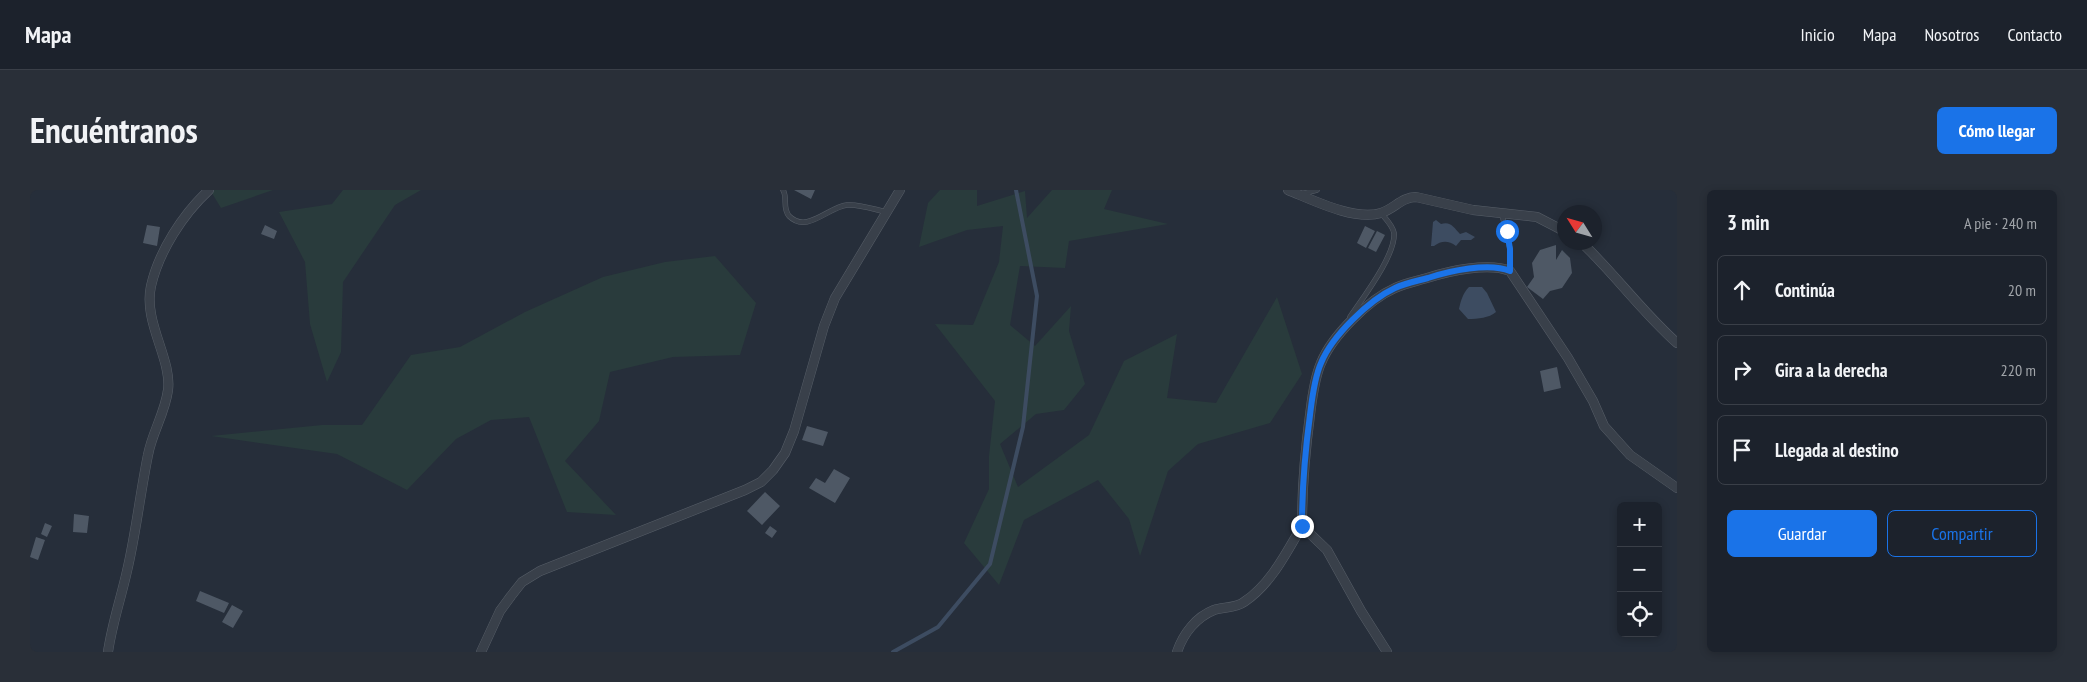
<!DOCTYPE html>
<html lang="es">
<head>
<meta charset="utf-8">
<style>
	body { margin:0; font-family:"PT Sans Narrow",sans-serif; background:#292f38; color:#f1f3f6 }
	.controls { position:absolute; right:15px; bottom:15px; display:grid; overflow:hidden; border-radius:8px; box-shadow:0 2px 8px #0003 }
	.controls button { width:45px; height:45px; display:grid; place-items:center; padding:0; border:0; border-bottom:1px solid #3a3f48; background:#1c222c; color:#f1f3f6; font:25px sans-serif }
	.compass { position:absolute; left:1527px; top:15px; width:45px; height:45px; border-radius:50%; background:#1c222c; box-shadow:0 2px 8px #0003; rotate:307deg }
	.stop { position:absolute; width:15px; height:15px; margin:-11px; border:4px solid #1a73e8; border-radius:50%; background:#fff }
	.stop.end { background:#1a73e8; border-color:#fff; box-shadow:0 1px 5px #0008 }
	.list { margin:0; padding:0; list-style:none }
	h2 { display:flex; justify-content:space-between; align-items:center; height:65px; margin:0; padding:0 20px; font-size:21px }
	h2 small { font-size:16px; font-weight:400; color:#a0a4a9 }
	.list li { display:grid; grid-template-columns:32px 1fr auto; gap:15px; align-items:center; box-sizing:border-box; height:70px; margin:0 10px 10px; padding:0 10px; border:1px solid #3a3f48; border-radius:8px }
	.list b { display:block; font-size:19px; white-space:nowrap }
	.list em { font-size:16px; font-style:normal; color:#a0a4a9 }
	.actions { display:flex; gap:10px; padding:15px 20px }
	.actions a { flex:1; padding:11px 0; border:1px solid #1a73e8; border-radius:8px; text-align:center; font-size:18px; color:#1a73e8 }
	.actions .main { background:#1a73e8; color:#fff }
	.icon { flex:none; width:28px; height:28px; fill:none; stroke:currentColor; stroke-width:2; stroke-linecap:round; stroke-linejoin:round }
	.map { position:relative; flex:none; width:1647px; height:462px; overflow:hidden; border-radius:8px }
	header { display:flex; align-items:center; gap:30px; box-sizing:border-box; height:70px; padding:0 25px; background:#1c222c; border-bottom:1px solid #3a3f48 }
	header strong { font-size:24px }
	nav { display:flex; gap:28px; margin-inline-start:auto; font-size:18px }
	.intro { display:flex; align-items:center; justify-content:space-between; box-sizing:border-box; height:120px; padding:0 30px }
	h1 { margin:0; font-size:35px }
	.button { padding:12px 22px; border-radius:8px; background:#1a73e8; color:#fff; font-size:18px; font-weight:700 }
	main { display:flex; gap:30px; padding:0 30px }
	aside { flex:1; background:#1c222c; border-radius:8px; box-shadow:0 2px 8px #0003 }
	.map>svg:first-child { display:block }
	.green { fill:#293b3c }
	.water { fill:#3d4c61 }
	.lines { fill:none; stroke-linecap:round; stroke-linejoin:round }
	.stream { stroke:#3d4c61; stroke-width:4 }
	.building { fill:#4e5865 }
	.lane-casing { stroke:#575e68; stroke-width:5.5 }
	.street-casing { stroke:#575e68; stroke-width:10 }
	.lane { stroke:#39404a; stroke-width:4.5 }
	.street { stroke:#39404a; stroke-width:9 }
	.route { stroke:#1a73e8; stroke-width:6 }
</style>
</head>
<body>
<header>
<strong>Mapa</strong>
<nav><a>Inicio</a><a>Mapa</a><a>Nosotros</a><a>Contacto</a></nav>
</header>
<div class="intro"><h1>Encuéntranos</h1><a class="button">Cómo llegar</a></div>
<main>
<div class="map">
<svg width="1647" height="462" viewBox="0 0 1647 462">
	<rect width="100%" height="100%" fill="#262e3a"/>
	<!-- green -->
	<path class="green" d="M180,0H243L191,18Z
		M313,0H391L365,15L313,92L311,162L297,192L280,134L275,72L249,22L302,14Z
		M910,0H947V16L995,1L997,28L1022,0H1082L1074,19L1138,34L1039,51L1035,78L990,76L980,135L1005,156L1041,116L1039,141L1055,194L1034,220L1006,224L970,254L988,297L1059,245L1094,171L1147,144L1137,208L1186,213L1247,107L1272,184L1240,233L1168,254L1138,281L1110,366L1099,329L1068,290L994,330L969,395L934,353L959,299V266L965,211L905,134L943,135L969,72L973,36L937,40L889,57L898,13Z
		M685,66L726,113L710,165L643,167L580,182L569,231L535,271L586,325L537,322L499,227L461,230L426,249L377,300L307,264L181,246L292,235H332L381,165L430,157L495,122L573,87L635,72Z"/>
	<!-- water -->
	<path class="water" d="M1406,30L1411,34C1421,31 1424,38 1430,44L1436,42L1445,47L1441,50H1431L1426,56C1418,50 1411,51 1404,56H1401L1403,32Z
		M1439,97H1452L1457,103L1466,122C1459,128 1448,129 1438,129L1429,119C1431,110 1433,103 1439,97Z"/>
	<g class="lines">
		<!-- stream -->
		<path class="stream" d="M863,462L908,437L960,374L993,237L1007,106L986,0"/>
	</g>
	<!-- building -->
	<path class="building" d="M764,0H785L781,9Z
		M117,35L130,37L127,56L113,53Z
		M235,35L247,41L244,49L231,44Z
		M1335,36L1345,41L1336,58L1327,53Z
		M1347,41L1355,45L1346,62L1338,58Z
		M1526,55V70L1532,60L1540,68L1542,83L1532,98L1520,101L1513,109L1497,97L1504,87L1502,73L1510,60Z
		M1527,177L1531,198L1514,202L1510,181Z
		M777,236L798,242L793,256L772,250Z
		M804,279L820,288L805,313L779,298L786,288L795,293Z
		M735,302L750,316L732,335L717,321Z
		M44,324L59,326L57,343L43,342Z
		M15,333L22,336L17,347L11,344Z
		M740,336L747,341L742,348L735,343Z
		M6,347L15,350L8,370L0,367Z
		M170,401L199,413L194,423L166,411Z
		M202,415L213,421L203,438L192,432Z"/>
	<g class="lines">
		<!-- lane casing -->
		<g class="lane-casing">
			<path id="lane" d="M753,0C758,8 752,18 759,26C777,44 798,17 817,15C830,14 843,19 856,22
				M1271,4L1287,0
				M1472,24L1480,59V81
				M1320,127C1332,109 1366,65 1364,43C1363,36 1356,29 1351,23"/>
		</g>
		<!-- street casing -->
		<g class="street-casing">
			<path id="street" d="M1258,0C1283,10 1324,31 1351,23C1364,19 1372,7 1386,7L1443,20L1507,27L1534,41
				M1551,52C1585,84 1612,122 1647,153
				M78,462C82,434 91,408 97,381C106,343 110,304 118,265C122,243 135,223 138,200C142,169 113,132 121,96C129,61 153,24 179,0
				M451,462L470,421L481,406L492,392L510,381L715,300L731,292L743,280L755,263L764,241L794,136L805,108L870,0
				M1147,462C1153,444 1166,427 1184,420C1193,417 1206,418 1214,412C1241,394 1256,363 1272,336
				M1357,462L1331,421L1297,360L1272,336C1272,298 1275,262 1280,225C1282,209 1284,189 1291,173C1302,146 1338,110 1365,98C1375,93 1387,91 1397,88C1419,81 1459,72 1480,81L1538,168L1563,211L1574,236L1600,265L1647,298"/>
		</g>
		<!-- lane -->
		<use href="#lane" class="lane"/>
		<!-- street -->
		<use href="#street" class="street"/>
	</g>
	<g class="lines">
		<!-- route -->
		<path class="route" d="M1272,336C1272,298 1275,262 1280,225C1282,209 1284,189 1291,173C1302,146 1339,110 1365,98C1375,93 1387,91 1398,88C1419,81 1459,72 1480,81V59L1477,41"/>
	</g>
</svg>
<div class="controls">
<button>+</button>
<button>−</button>
<button><svg class="icon" aria-label="locate" viewBox="0 0 24 24"><circle cx="12" cy="12" r="6"/><path d="M12 2v4M12 18v4M2 12h4M18 12h4"/></svg></button>
</div>
<svg class="compass" viewBox="-18 -18 36 36"><path d="M0-13l5 13h-10z" fill="#e53935"/><path d="M0 13l5-13h-10z" fill="#a0a4a9"/></svg>
<div class="stop" style="left:1477px;top:41px"></div>
<div class="stop end" style="left:1272px;top:336px"></div>
</div>
<aside>
<h2>3 min<small>A pie · 240 m</small></h2>
<ul class="list">
<li><svg class="icon" aria-label="ahead" viewBox="0 0 24 24"><path d="M12 20V5M6 11l6-6 6 6"/></svg><div><b>Continúa</b></div><em>20 m</em></li>
<li><svg class="icon" aria-label="right" viewBox="0 0 24 24"><path d="M7 20v-9h11M14 6l5 5-5 5"/></svg><div><b>Gira a la derecha</b></div><em>220 m</em></li>
<li><svg class="icon" aria-label="arrive" viewBox="0 0 24 24"><path d="M6 21V4h12l-3 4 3 4H6"/></svg><div><b>Llegada al destino</b></div></li>
</ul>
<div class="actions"><a class="main">Guardar</a><a>Compartir</a></div>
</aside>
</main>
</body>
</html>
